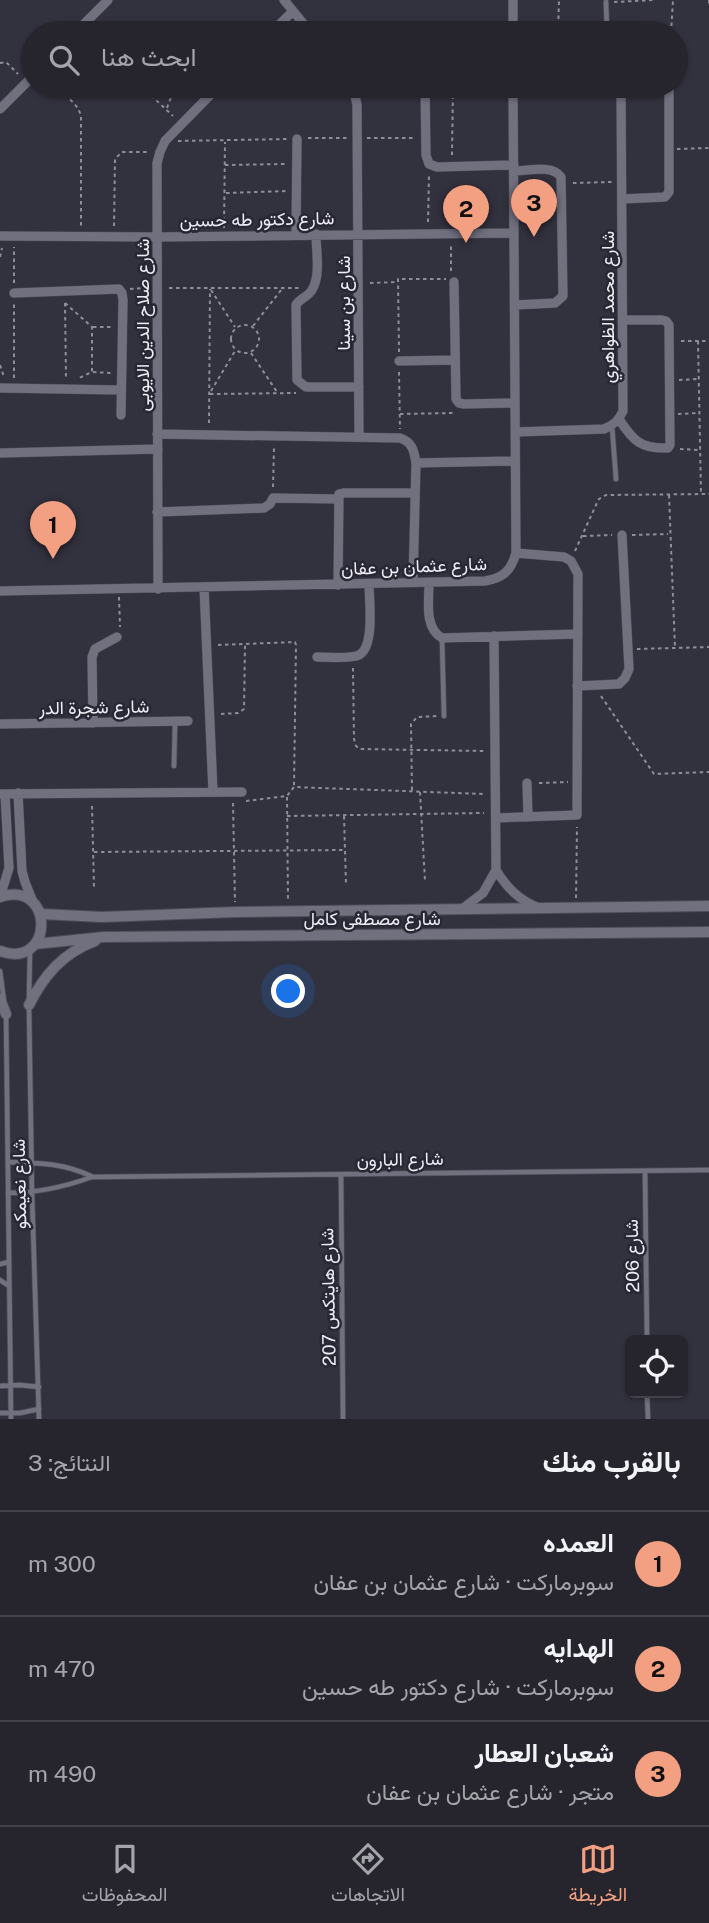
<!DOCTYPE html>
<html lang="ar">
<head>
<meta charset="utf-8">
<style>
	body { margin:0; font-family:"Public Sans",Vazirmatn,sans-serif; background:#32313a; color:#f1f3f6; direction:rtl }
	.controls { position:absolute; right:21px; bottom:21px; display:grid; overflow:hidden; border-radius:10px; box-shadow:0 2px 5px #0004 }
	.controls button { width:63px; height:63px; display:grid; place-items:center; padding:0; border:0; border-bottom:2px solid #42424a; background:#26252e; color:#f1f3f6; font:35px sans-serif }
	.you { position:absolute; left:289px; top:992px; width:24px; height:24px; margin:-18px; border:5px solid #fff; border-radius:50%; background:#1a73e8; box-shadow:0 0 0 10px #1a73e833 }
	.badge { display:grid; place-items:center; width:46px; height:46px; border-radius:50%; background:#f2a081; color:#111; font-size:23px; font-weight:700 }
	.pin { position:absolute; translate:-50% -58px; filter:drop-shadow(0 2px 4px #0008) }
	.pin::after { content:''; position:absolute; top:37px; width:24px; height:21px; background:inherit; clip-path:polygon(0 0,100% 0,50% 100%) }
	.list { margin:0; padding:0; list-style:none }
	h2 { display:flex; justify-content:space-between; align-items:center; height:91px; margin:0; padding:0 28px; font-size:30px }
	h2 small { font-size:23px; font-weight:400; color:#a4a5aa }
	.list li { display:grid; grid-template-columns:46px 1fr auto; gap:21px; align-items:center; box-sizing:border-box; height:105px; padding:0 28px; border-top:2px solid #42424a }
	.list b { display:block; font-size:26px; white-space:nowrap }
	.list p { margin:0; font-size:23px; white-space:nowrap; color:#a4a5aa }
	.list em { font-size:23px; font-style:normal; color:#a4a5aa }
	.icon { flex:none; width:38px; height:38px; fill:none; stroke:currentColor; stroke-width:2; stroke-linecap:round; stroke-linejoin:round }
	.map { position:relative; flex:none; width:709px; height:1419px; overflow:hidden; direction:ltr }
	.search { position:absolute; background:#26252e; box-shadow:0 2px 5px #0004; left:21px; right:21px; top:21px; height:77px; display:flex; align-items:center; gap:18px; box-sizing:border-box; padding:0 24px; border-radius:38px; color:#a4a5aa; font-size:26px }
	.sheet { height:406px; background:#26252e }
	nav { display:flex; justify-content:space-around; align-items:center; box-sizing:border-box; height:98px; border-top:2px solid #42424a; background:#26252e; font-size:19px; color:#a4a5aa }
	nav a { display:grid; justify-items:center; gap:4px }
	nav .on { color:#f2a081 }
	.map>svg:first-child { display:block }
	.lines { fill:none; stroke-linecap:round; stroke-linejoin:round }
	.service-casing { stroke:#4d4c57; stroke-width:6 }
	.minor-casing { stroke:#4d4c57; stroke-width:10 }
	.tertiary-casing { stroke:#4d4c57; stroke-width:12 }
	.path { stroke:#8e8d98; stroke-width:2; stroke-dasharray:3.5 3.5; stroke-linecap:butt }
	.service { stroke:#71707f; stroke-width:4.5 }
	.minor { stroke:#71707f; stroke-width:9 }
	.tertiary { stroke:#71707f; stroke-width:10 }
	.labels { text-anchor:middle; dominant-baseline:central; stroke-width:5; stroke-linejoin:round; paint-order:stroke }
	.street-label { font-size:18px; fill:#edecf5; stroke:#282734 }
</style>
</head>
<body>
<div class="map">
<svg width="709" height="1419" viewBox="0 0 709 1419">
	<rect width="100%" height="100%" fill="#32313e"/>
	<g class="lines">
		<!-- service casing -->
		<g class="service-casing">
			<path id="service" d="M606,2L607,33
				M612,426L616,479
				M442,638L444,716
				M174,766L175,722
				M0,971L4,1001
				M29,998L30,951
				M29,1007L32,1193L39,1419
				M6,1013L11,1419
				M8,1162C40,1163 62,1163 91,1176
				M645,1171L647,1340
				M341,1174L343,1419
				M8,1193C38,1193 64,1187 92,1177L709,1170
				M0,1264L9,1262
				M0,1280L9,1286
				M0,1386L20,1385L39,1387
				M647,1393L648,1419
				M0,1413H20L39,1409"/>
		</g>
		<!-- minor casing -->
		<g class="minor-casing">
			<path id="minor" d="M284,0L311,33
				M513,0V33
				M75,33L108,0
				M271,33L293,11
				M353,86L357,105L359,437
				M425,86L426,155L429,164L437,167L514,165
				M0,109L33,76
				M514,171C528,171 552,164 561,177L563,296L555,303L515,305
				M622,199L665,197L669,192V86
				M296,234L297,139
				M316,234C316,251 321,275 312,290C308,297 300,298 296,305L297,380L306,387H359
				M0,236L157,237L514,233
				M454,282L456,399L459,403L464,404L515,403
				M14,293L119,289L122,293L123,300L121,415
				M399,361L455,360
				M0,388L121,390
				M619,419C633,441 641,449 668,448L670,445L669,325L666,321L662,320H623
				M515,432L604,429C614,425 619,420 623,411L621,86
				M157,434L400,438C412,442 414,450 416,463L413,582
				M0,453L158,449
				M416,463L515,461
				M157,512L264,508L270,504L273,498L338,499
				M429,583C429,601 424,628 442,638L578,634
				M338,585L339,494L343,493H415
				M204,587L213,792
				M158,589L157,163L160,152L165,141L219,86
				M0,591L485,581C503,578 511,571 516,553L513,86
				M317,657C329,657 344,659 356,656C376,652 369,600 369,584
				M577,686L619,684L625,678L629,669L622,535
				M93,723L92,657L95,649L117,637
				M0,724L188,721
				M527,783L528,817
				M18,793L22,871L25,882L33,902
				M0,794L242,792
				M496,818L577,815L578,574L571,561L564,557L516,553
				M496,870C507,888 519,900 539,908
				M0,897L9,868L5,794
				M462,909L483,893L496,870L494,636"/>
		</g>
		<!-- tertiary casing -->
		<g class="tertiary-casing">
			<path id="tertiary" d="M0,897C56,879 54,971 0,951
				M41,914L102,917L236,912L709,906
				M35,944L104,937L709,932
				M0,999L6,1014
				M29,1005C44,975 63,953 95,941"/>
		</g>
		<!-- path -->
		<path class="path" d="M709,0V6
			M614,2L655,0
			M453,33V26L457,23L502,22
			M558,33L559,0
			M671,33L673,0
			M0,63L6,62L18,74
			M54,86C63,94 78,103 81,116V227
			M141,86L173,116
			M167,108L173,92L172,86
			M308,138H348
			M367,138H414
			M178,141L288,139
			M677,149L709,148
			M452,155L453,86
			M225,165L285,164
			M573,183L612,182
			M226,193L287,191
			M428,222L429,175
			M114,226L115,159L122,152H148
			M224,228L225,142
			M0,257L2,248
			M451,271V245
			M14,283V247
			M370,283L398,282
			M169,288H300
			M130,289L146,288
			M211,290L235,327
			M65,303L92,327V372L77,379
			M65,303L66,378
			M231 339a14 14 0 1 1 28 0a14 14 0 1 1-28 0Z
			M253,326L282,289
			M93,327H112
			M681,341H709
			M698,341L701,494
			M399,352L398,279H446
			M251,353L277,392
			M0,365L4,377
			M93,372L111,373
			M399,372L400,429
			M14,378V303
			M679,380L698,379
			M211,391L235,351
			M210,394L296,393
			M400,414L454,413
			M678,414L700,413
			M209,423L210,289
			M680,449L699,450
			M273,487L274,447
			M669,495L675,648
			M632,535L668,534
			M583,536L612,535
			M575,551L596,505L599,499L606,495L709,494
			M119,597L120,627
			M218,645L295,642L296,645L294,786
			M637,649L709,647
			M353,668L354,739L356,746L360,749L484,751
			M601,696L654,774L709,772
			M221,714L238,713L244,709L245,645
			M539,783L568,782
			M412,790L411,724L417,717L438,716
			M420,792L425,881
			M287,797L288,900
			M246,801L287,796L294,787L484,794
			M233,803L235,902
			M92,806L94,887
			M287,816L484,813
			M344,816L346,884
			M94,852L345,850
			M576,898L577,827"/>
		<!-- service -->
		<use href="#service" class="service"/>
		<!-- minor -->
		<use href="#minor" class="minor"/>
		<!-- tertiary -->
		<use href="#tertiary" class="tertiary"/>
	</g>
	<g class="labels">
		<!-- street labels -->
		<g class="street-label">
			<text transform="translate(257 219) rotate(-1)">شارع دكتور طه حسين</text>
			<text transform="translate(343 303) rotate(-90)">شارع بن سينا</text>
			<text transform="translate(607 307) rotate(-90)">شارع محمد الظواهري</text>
			<text transform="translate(142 325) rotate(-90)">شارع صلاح الدين الايوبى</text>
			<text transform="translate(414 566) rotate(-2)">شارع عثمان بن عفان</text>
			<text transform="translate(94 707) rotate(-1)">شارع شجرة الدر</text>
			<text x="372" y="918">شارع مصطفى كامل</text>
			<text transform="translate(400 1159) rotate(-1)">شارع البارون</text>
			<text transform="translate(19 1184) rotate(-91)">شارع نعيمكو</text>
			<text transform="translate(632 1256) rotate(-91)">شارع 206</text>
			<text transform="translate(328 1297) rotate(-91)">شارع هايتكس 207</text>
		</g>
	</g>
</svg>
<div class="controls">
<button><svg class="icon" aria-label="locate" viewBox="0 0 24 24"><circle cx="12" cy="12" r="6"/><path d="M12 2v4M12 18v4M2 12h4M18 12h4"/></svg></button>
</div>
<div class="you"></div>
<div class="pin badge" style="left:53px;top:559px">1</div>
<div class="pin badge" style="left:466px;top:243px">2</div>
<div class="pin badge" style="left:534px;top:237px">3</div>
<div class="search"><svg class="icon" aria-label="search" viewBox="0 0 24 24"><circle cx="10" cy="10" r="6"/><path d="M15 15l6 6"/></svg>ابحث هنا</div>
</div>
<section class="sheet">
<h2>بالقرب منك<small>النتائج: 3</small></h2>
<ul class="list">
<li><span class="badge">1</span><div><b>العمده</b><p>سوبرماركت · شارع عثمان بن عفان</p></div><em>300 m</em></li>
<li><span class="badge">2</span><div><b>الهدايه</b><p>سوبرماركت · شارع دكتور طه حسين</p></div><em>470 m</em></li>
<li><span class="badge">3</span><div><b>شعبان العطار</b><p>متجر · شارع عثمان بن عفان</p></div><em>490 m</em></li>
</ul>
</section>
<nav>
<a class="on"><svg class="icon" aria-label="map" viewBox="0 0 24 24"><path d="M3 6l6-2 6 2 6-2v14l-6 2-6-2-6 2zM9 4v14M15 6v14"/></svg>الخريطة</a>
<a><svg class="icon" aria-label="directions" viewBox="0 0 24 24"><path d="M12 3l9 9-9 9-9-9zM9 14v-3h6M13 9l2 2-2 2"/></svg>الاتجاهات</a>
<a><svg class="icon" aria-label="saved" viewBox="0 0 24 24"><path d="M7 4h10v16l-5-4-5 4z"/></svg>المحفوظات</a>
</nav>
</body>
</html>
